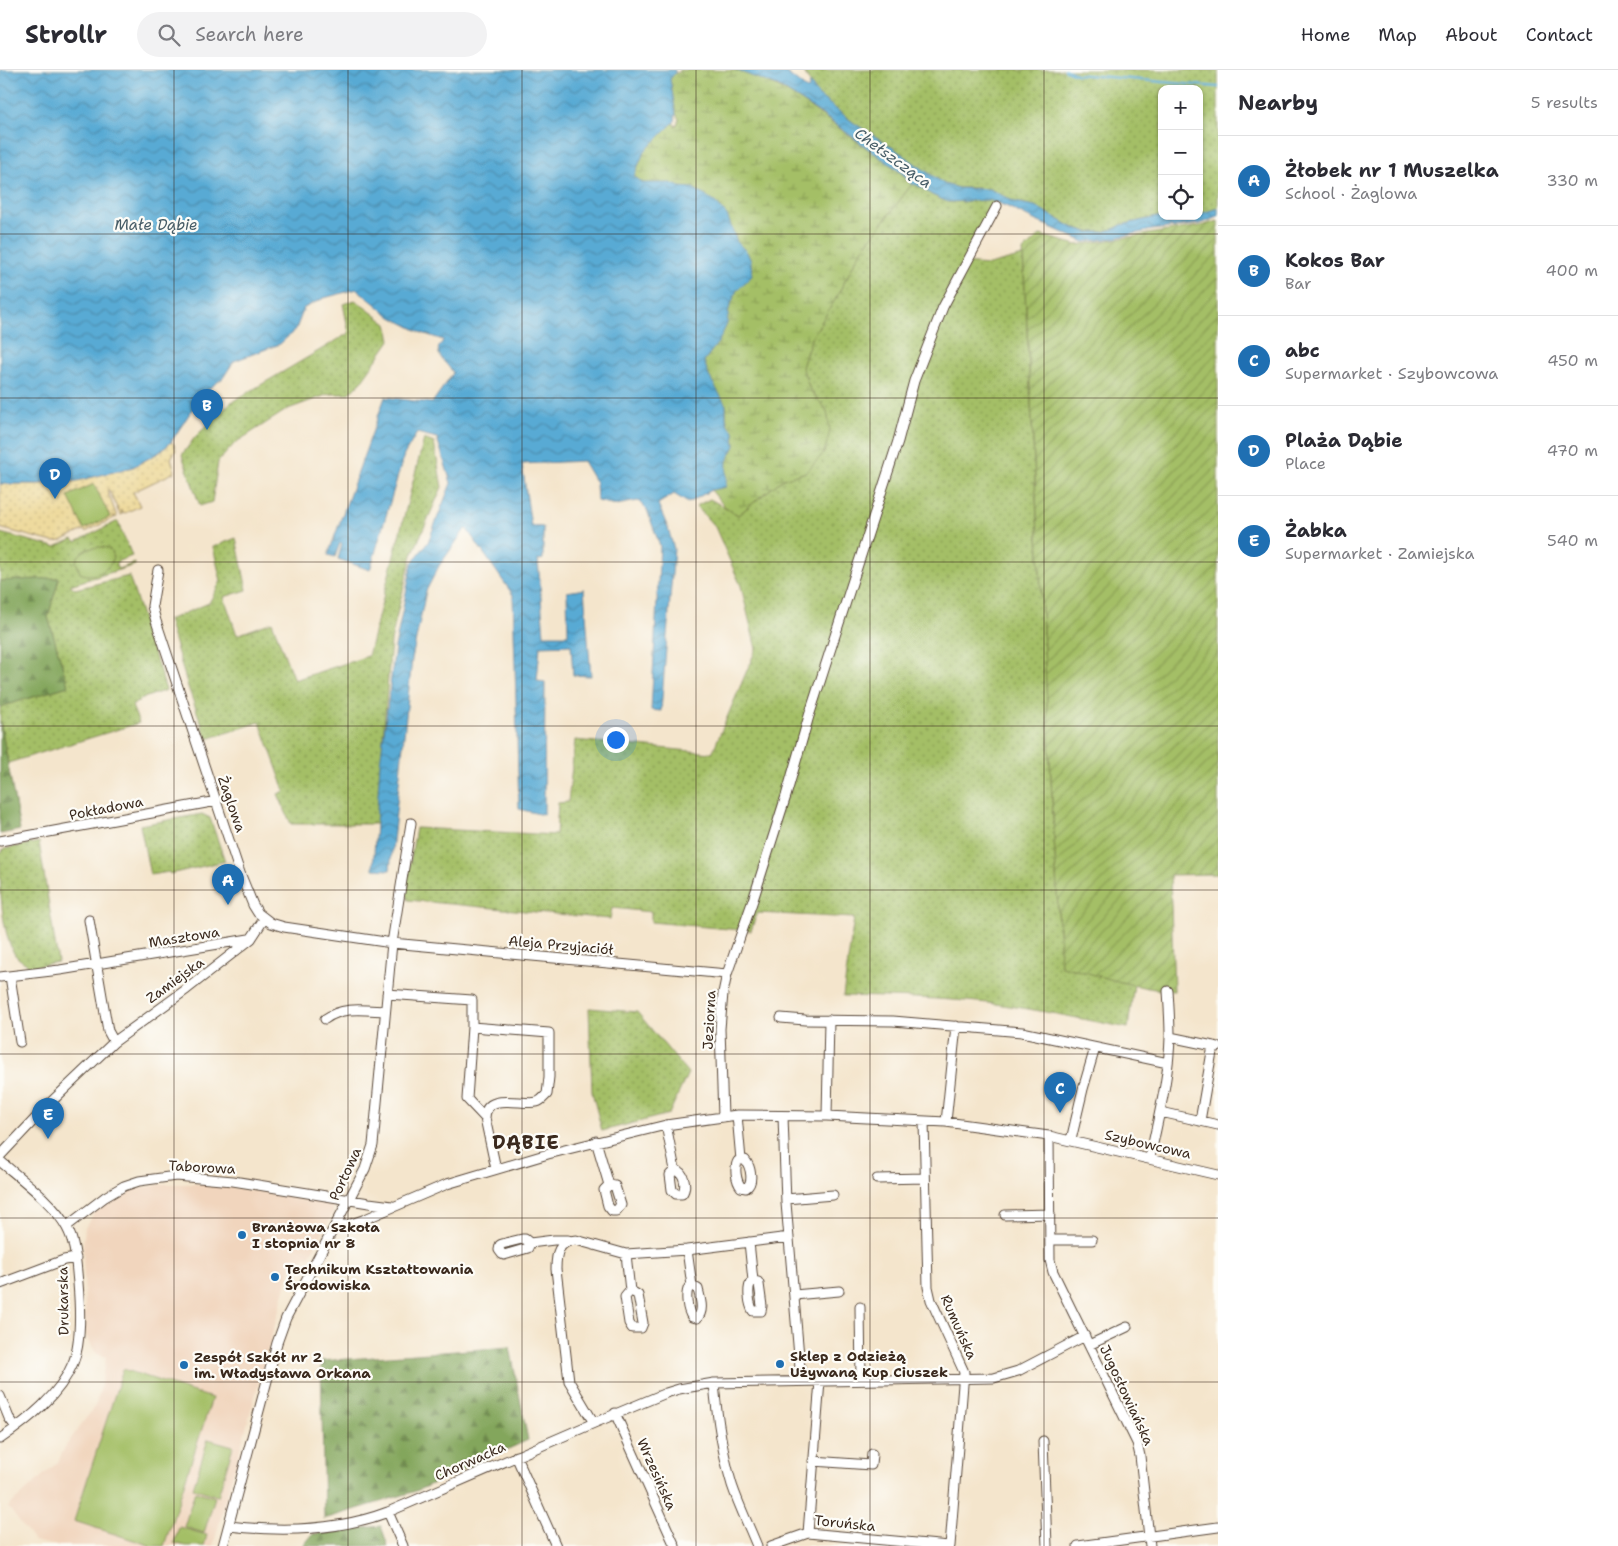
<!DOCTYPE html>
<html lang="en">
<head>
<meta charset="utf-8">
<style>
	body { margin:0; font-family:"Shantell Sans",sans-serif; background:#f2f2f3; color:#2b2b33 }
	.controls { position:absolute; right:15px; top:15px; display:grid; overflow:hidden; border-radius:10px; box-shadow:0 1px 4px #0004 }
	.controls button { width:45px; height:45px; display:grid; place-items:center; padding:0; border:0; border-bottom:1px solid #e1e1e2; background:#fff; color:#2b2b33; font:25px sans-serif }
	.you { position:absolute; left:615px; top:669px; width:18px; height:18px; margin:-12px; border:4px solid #fff; border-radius:50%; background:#1a73e8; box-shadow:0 0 0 8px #1a73e833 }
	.badge { display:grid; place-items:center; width:32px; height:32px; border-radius:50%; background:#1f6fb2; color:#fff; font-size:16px; font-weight:700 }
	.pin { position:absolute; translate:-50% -41px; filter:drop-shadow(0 1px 2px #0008) }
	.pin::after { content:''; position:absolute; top:26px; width:18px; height:15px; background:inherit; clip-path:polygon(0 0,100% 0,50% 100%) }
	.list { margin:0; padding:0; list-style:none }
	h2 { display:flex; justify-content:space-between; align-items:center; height:65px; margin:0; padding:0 20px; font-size:21px }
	h2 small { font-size:16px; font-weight:400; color:#7c7c81 }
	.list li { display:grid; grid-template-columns:32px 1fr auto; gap:15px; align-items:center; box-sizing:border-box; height:90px; padding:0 20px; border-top:1px solid #e1e1e2 }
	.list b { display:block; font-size:19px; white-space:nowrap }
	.list p { margin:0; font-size:16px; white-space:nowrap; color:#7c7c81 }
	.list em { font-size:16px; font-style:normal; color:#7c7c81 }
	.icon { flex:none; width:28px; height:28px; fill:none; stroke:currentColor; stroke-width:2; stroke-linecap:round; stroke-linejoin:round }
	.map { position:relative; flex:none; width:1218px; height:1476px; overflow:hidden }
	header { display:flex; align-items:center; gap:30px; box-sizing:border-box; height:70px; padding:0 25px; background:#fff; border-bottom:1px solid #e1e1e2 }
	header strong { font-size:24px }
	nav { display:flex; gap:28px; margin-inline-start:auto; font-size:18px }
	.search { width:350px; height:45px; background:#f2f2f3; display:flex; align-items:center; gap:12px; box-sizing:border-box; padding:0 18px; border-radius:28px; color:#7c7c81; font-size:19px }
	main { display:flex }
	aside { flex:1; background:#fff }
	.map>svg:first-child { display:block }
	.built { fill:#f1d5bd }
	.grass { fill:url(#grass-dots); stroke:#707442 }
	.forest { fill:url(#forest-firs); stroke:#5f683c }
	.wetland { fill:url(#wetland-marsh); stroke:#707442 }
	.sand { fill:url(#sand-dots); stroke:#94825e }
	.park { fill:#a4bf66; stroke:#707442 }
	.garden { fill:url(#garden-furrows); stroke:#707442 }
	.water { fill:url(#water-waves); stroke:#4a6a79 }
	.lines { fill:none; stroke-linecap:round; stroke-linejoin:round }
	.stream { stroke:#59aad4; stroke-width:2.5 }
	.street-casing { stroke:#574638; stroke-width:11 }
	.street { stroke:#fff; stroke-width:9 }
	.grid { fill:none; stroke:#3b2a1e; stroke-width:1; stroke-opacity:0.55 }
	.poi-dot { fill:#1f6fb2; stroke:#fdfcf7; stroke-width:2 }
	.labels { text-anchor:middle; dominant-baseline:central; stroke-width:4.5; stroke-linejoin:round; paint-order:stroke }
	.street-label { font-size:14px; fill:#3b2a1e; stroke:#fdfcf7 }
	.poi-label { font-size:14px; font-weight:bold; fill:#3b2a1e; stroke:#fdfcf7; text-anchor:start }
	.water-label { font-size:15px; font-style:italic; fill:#475d67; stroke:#fdfcf7 }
	.district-label { font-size:19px; font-weight:bold; letter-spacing:1px; fill:#3b2a1e; stroke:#fdfcf7 }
</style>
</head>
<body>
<header>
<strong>Strollr</strong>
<div class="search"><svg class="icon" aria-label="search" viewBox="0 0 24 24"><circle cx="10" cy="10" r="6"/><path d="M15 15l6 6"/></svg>Search here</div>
<nav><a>Home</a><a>Map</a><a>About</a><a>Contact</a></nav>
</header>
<main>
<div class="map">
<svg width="1218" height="1476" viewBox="0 0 1218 1476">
	<defs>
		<pattern id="grass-dots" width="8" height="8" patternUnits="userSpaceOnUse" patternTransform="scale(1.25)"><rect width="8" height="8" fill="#a4bf66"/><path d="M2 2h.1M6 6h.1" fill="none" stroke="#879b53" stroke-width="1.8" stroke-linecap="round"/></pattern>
		<pattern id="forest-firs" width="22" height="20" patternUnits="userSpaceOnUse" patternTransform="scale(1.25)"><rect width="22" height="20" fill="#83a65b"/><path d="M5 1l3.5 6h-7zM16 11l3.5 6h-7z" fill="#6c874b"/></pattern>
		<pattern id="wetland-marsh" width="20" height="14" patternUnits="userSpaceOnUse" patternTransform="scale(1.25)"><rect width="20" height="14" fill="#a4bf66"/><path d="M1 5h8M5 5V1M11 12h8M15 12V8" fill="none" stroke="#879b53"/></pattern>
		<pattern id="sand-dots" width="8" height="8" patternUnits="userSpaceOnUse" patternTransform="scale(1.25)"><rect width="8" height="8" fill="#eeda9e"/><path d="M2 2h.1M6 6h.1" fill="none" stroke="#cdbb88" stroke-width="1.8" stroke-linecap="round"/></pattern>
		<pattern id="garden-furrows" width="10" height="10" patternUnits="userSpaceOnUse" patternTransform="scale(1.25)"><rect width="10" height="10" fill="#a4bf66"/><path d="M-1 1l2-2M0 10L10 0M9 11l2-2" fill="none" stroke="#879b53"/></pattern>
		<pattern id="water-waves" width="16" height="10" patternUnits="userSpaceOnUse" patternTransform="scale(1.25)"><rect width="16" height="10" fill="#59aad4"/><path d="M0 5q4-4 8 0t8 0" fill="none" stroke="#4b8bab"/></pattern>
	</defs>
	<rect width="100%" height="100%" fill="#fdfcf7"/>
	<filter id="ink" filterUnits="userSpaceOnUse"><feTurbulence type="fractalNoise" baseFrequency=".02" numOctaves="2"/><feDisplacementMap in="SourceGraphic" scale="10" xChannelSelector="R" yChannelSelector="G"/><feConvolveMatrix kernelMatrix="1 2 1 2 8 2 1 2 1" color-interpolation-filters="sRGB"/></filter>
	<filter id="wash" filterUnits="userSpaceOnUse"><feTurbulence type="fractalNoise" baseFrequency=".0096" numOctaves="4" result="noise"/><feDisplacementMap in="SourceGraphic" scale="20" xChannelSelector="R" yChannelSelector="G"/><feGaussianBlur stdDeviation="1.12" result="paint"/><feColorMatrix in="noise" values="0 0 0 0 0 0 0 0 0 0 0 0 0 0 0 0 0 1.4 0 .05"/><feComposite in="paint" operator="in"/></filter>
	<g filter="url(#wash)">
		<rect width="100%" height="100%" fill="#f4e5cc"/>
		<!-- built -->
		<path class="built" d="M165,1114H208L327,1132L331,1134L333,1137V1143L309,1187L305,1186L301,1199L291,1197L213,1476H58L34,1471L8,1437L58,1392L65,1377L95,1336L100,1321L106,1287L96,1283L86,1266L83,1175L85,1158L94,1143L122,1125L135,1119Z"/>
		<!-- grass -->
		<path class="grass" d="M802,0H1218V138L1199,144V19H1162V146H1177L1157,147L1121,155L1116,158L1103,162H1089L1072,157L1035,136L1015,132L978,118H958L944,114L892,77L854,53L818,25Z
			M912,114L917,115L932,125L948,132L989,130L995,132L963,193L989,195L1023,186L1061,896L1134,914L1128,958C1082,949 1035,939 988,933C940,928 891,927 843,926L854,848L757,843L751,861L651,852V842L612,838L610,849L408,830L406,817L416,758L556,765L558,733L568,732L575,670L712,683L756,579L741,516L715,457L696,436L710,429L738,445L783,409L806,402L827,341L810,320L802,297L811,269L836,228L859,184Z
			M355,230L387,254L391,269L358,316L347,324H329L288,339L235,373L218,392L212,432L200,436L182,385L195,367L230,333L349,263L343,234Z
			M424,369L434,373L442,417L412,485L397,544L391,571L376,754H291L278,724L285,721L260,652L207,669L189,620L168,550L209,533L221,511L213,477L236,468L247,520L224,527L237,565L272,552L294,610L368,586Z
			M118,451C120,461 128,474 132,486L116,492V496L118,499L135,493V495L70,515L75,519L129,506L166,620L141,629L132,636L139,653L8,693L0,651V637L68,616L48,547L59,508L0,511V463L55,477L73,469L76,472Z
			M202,744L210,748L225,791L170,804L169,802L150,805L140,755Z
			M39,772L58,892L31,897C26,893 19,890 15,885C0,859 0,813 0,783L4,779Z
			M589,938L637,942L688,1003L669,1044L602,1061L592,1022Z"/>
		<!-- forest -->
		<path class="forest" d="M59,508L48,547L68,616L0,637V511Z
			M0,651L20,760L0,764Z
			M510,1277L528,1370L416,1421L324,1449L321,1291Z
			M381,1456L388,1476H303L313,1464Z"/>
		<!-- wetland -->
		<path class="wetland" d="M679,0C693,0 728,0 740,1C787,16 819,44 858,72C876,85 896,96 912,114L859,184L836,228L811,269L802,297L810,320L827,341L830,361L824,383L806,402L783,409L738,445L724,436L711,420L728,355L726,348V335L693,305L750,191L747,182L737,172L733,161L679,125L583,99L668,52L674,53L675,56L677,55L679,49L676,44L667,4L677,3L679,2Z"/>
		<!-- sand -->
		<path class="sand" d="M171,372L174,374L176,380L171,388L175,402L133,422L140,436L123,444L121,440L122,444L120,445L109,420H107L117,447L115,448L113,444L114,448L85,462L84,460L61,471L53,472L0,458V414H38L77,411L133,397L160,382Z"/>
		<!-- park -->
		<path class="park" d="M94,414L110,447L84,459L68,426Z
			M100,477C129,478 104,514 80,503L76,491C80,480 89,478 100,477Z
			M123,1299L212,1328L164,1476H152L74,1451Z
			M208,1369L233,1376L218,1426L193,1418Z
			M195,1421L215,1427L204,1463L184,1457Z
			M179,1457L207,1465L204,1476H185L174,1473Z"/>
		<!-- garden -->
		<path class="garden" d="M1218,151V804L1170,805L1174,921C1140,920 1095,904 1061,896L1023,181L1040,165L1077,175L1200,156Z"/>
		<!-- water -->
		<path class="water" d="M0,0H675V3L670,9L676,44L675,51L644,82L634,106L643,113H671L680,117L693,118L715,132L727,145L737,172L747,182L751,191L752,206L737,220L729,239L727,254L719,271L704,291L709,306L726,335V348L728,355L734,362L735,376L727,391L726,417L711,420L688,433L674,424L658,434L668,458L674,479L661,641L651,640L660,476L647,440L638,431L616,435L597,431L596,413L583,391L522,394L531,456L543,457V489L538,490L544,565H568L567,522L584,519L591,606L573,605L571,575L540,576L537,611L545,612L544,744H539L519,739L513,525L466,458L439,496L426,521L412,589L390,800L373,799L380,693L395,577L412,493L428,472L451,413L437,368L417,363L404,385L370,500L338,489L342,474L340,473L335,487L328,485L385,327L432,333L453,303C450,296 435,286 439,277C440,275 442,273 443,270L422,263L391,247L357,219L324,228L304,238L296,259L280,274L234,291L223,308L203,323L171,372L160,382L133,397L77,411L38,414H0Z
			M735,0H783L808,20L810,13L818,25L854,53L892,77L944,114L958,118L990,119L1015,132L1035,136L1072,157L1088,162H1103L1116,158L1121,155L1157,147L1199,146V144L1218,138V147L1199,154L1152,160L1114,168L1084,172L1032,149L1006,136L989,130L948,132L932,125L917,115L912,114L903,104L881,88L820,43L778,16Z"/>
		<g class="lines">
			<!-- stream -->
			<path class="stream" d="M1065,0L1076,4L1218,17"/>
		</g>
	</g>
	<g filter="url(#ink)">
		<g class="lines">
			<!-- street casing -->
			<g class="street-casing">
				<path id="street" d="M158,500L152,536L156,551L240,803L253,835L258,843L271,853L284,857L392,873L727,904
					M0,771L217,731
					M89,850L108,961L114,972
					M10,906L20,972
					M0,907L60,900L249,869
					M387,924L472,930V957L467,1029L485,1048L496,1099
					M781,948L805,950L893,951L1022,962L1168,993
					M325,949C343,936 364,940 385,941
					M472,957L549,963V1007L547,1024C544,1027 541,1031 537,1032C523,1036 485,1021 485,1048
					M1170,967L1218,977
					M1161,1042L1218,1055
					M737,1045L741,1090
					M723,1046L720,959L723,923L727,904L753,830L786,726L809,646L898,371L914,311L943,237L997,136
					M783,1046L786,1133L801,1310
					M827,1046L829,950
					M924,1051L928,1217L931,1230L964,1302L950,1476
					M1200,1051L1213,976
					M946,1052L956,956
					M666,1055L675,1100
					M1049,1066L1050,1190L1053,1202L1137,1373L1140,1386L1150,1476
					M1071,1070L1083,1019L1095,978
					M596,1071L609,1115
					M0,1086L50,1033L114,972L187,919L251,869L264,849
					M1150,1088C1158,1048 1169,1008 1170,967C1170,951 1169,936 1168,921
					M741,1090H745C751,1097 754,1113 746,1118L741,1117C736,1111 734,1097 738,1091Z
					M0,1091C21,1109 54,1133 67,1158C76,1174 76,1195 78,1213C80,1237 82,1271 73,1293C60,1325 28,1350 0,1369
					M675,1100C685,1102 687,1117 682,1124H676L672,1120L670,1105Z
					M877,1109L925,1108
					M609,1115L615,1116L621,1135L616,1141H612L608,1136L604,1120Z
					M786,1129L833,1125
					M1005,1145L1050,1144
					M336,1155H348L363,1150L447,1114L548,1084L666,1055L737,1045L827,1046L946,1052L1049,1066L1218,1105
					M67,1156L105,1127L124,1116L139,1111L176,1106L233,1111L369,1133L392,1136
					M1050,1170H1092
					M749,1172L753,1211L751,1212C747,1219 749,1234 753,1241H761L762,1236L759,1214L758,1212L753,1211
					M530,1173L528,1178L504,1185L502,1184L499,1180L500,1175L502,1174L522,1169H525L530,1173L554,1170H568
					M687,1180L692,1216
					M626,1184L630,1221
					M0,1214L64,1190L76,1188
					M692,1216L698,1219C700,1228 705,1241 697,1248L692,1247C687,1240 685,1224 689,1217Z
					M630,1221L633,1222L638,1225L643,1253L641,1258H632L629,1253L625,1227Z
					M794,1225L839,1221
					M860,1237L861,1310
					M1089,1275L1127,1257
					M714,1313C717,1348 722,1381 732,1415C739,1436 749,1456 757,1476
					M0,1326L9,1348L16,1357
					M615,1343L675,1476
					M594,1353L569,1311L556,1199C556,1184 558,1171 576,1170L626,1184L687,1180L789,1167
					M1043,1371L1047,1476
					M516,1386L556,1476
					M813,1391L871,1395L872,1384
					M388,1442L403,1476
					M229,1456C281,1462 338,1461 388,1442L594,1353L666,1323L679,1319L714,1313L994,1308L1018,1301L1085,1266
					M808,1463L820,1311
					M223,1476L277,1273L286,1248L365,1099L373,1075L392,873L411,753
					M771,1476L808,1463L949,1476
					M1078,1476L1218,1457"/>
			</g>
			<!-- street -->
			<use href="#street" class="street"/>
		</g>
	</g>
	<!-- grid -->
	<path class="grid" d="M174,0V1476M348,0V1476M522,0V1476M696,0V1476M870,0V1476M1044,0V1476M0,164H1218M0,328H1218M0,492H1218M0,656H1218M0,820H1218M0,984H1218M0,1148H1218M0,1312H1218"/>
	<!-- markers -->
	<g class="poi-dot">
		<circle cx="242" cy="1165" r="5"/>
		<circle cx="275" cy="1207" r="5"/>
		<circle cx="780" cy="1294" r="5"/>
		<circle cx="184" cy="1295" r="5"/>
	</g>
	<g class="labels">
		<!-- street labels -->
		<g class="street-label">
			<text transform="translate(232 734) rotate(71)">Żaglowa</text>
			<text transform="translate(106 738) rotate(-11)">Pokładowa</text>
			<text transform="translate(184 867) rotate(-9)">Masztowa</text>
			<text transform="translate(561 875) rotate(5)">Aleja Przyjaciół</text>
			<text transform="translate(175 910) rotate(-36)">Zamiejska</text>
			<text transform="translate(709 950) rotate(-87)">Jeziorna</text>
			<text transform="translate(1148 1074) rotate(13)">Szybowcowa</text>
			<text transform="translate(202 1097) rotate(3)">Taborowa</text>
			<text transform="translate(345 1104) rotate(-65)">Portowa</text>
			<text transform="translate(63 1231) rotate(-91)">Drukarska</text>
			<text transform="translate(959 1257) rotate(66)">Rumuńska</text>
			<text transform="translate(1127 1325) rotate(65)">Jugosłowiańska</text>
			<text transform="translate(470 1391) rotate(-24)">Chorwacka</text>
			<text transform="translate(657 1404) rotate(66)">Wrzesińska</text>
			<text transform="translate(845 1453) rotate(6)">Toruńska</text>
		</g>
		<!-- poi labels -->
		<g class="poi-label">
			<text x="252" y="1157">Branżowa Szkoła<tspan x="252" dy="16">I stopnia nr 8</tspan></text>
			<text x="285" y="1199">Technikum Kształtowania<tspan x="285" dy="16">Środowiska</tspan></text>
			<text x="790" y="1286">Sklep z Odzieżą<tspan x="790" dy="16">Używaną Kup Ciuszek</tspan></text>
			<text x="194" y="1287">Zespół Szkół nr 2<tspan x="194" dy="16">im. Władysława Orkana</tspan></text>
		</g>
		<!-- water labels -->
		<g class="water-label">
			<text transform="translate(893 88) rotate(36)">Chełszcząca</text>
			<text x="156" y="155">Małe Dąbie</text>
		</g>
		<!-- district labels -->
		<g class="district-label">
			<text x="526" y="1072">DĄBIE</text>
		</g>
	</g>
</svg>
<div class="controls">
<button>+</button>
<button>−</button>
<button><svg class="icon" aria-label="locate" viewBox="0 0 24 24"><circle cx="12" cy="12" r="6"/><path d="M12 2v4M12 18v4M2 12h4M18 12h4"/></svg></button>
</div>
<div class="you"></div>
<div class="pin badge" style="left:228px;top:835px">A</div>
<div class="pin badge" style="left:207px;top:360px">B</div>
<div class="pin badge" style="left:1060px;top:1043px">C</div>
<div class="pin badge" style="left:55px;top:429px">D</div>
<div class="pin badge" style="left:48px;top:1069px">E</div>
</div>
<aside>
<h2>Nearby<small>5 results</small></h2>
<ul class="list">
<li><span class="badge">A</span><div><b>Żłobek nr 1 Muszelka</b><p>School · Żaglowa</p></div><em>330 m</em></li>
<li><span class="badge">B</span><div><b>Kokos Bar</b><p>Bar</p></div><em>400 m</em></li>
<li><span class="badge">C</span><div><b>abc</b><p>Supermarket · Szybowcowa</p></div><em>450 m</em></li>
<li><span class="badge">D</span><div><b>Plaża Dąbie</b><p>Place</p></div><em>470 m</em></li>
<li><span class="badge">E</span><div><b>Żabka</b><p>Supermarket · Zamiejska</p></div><em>540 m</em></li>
</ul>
</aside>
</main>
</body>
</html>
